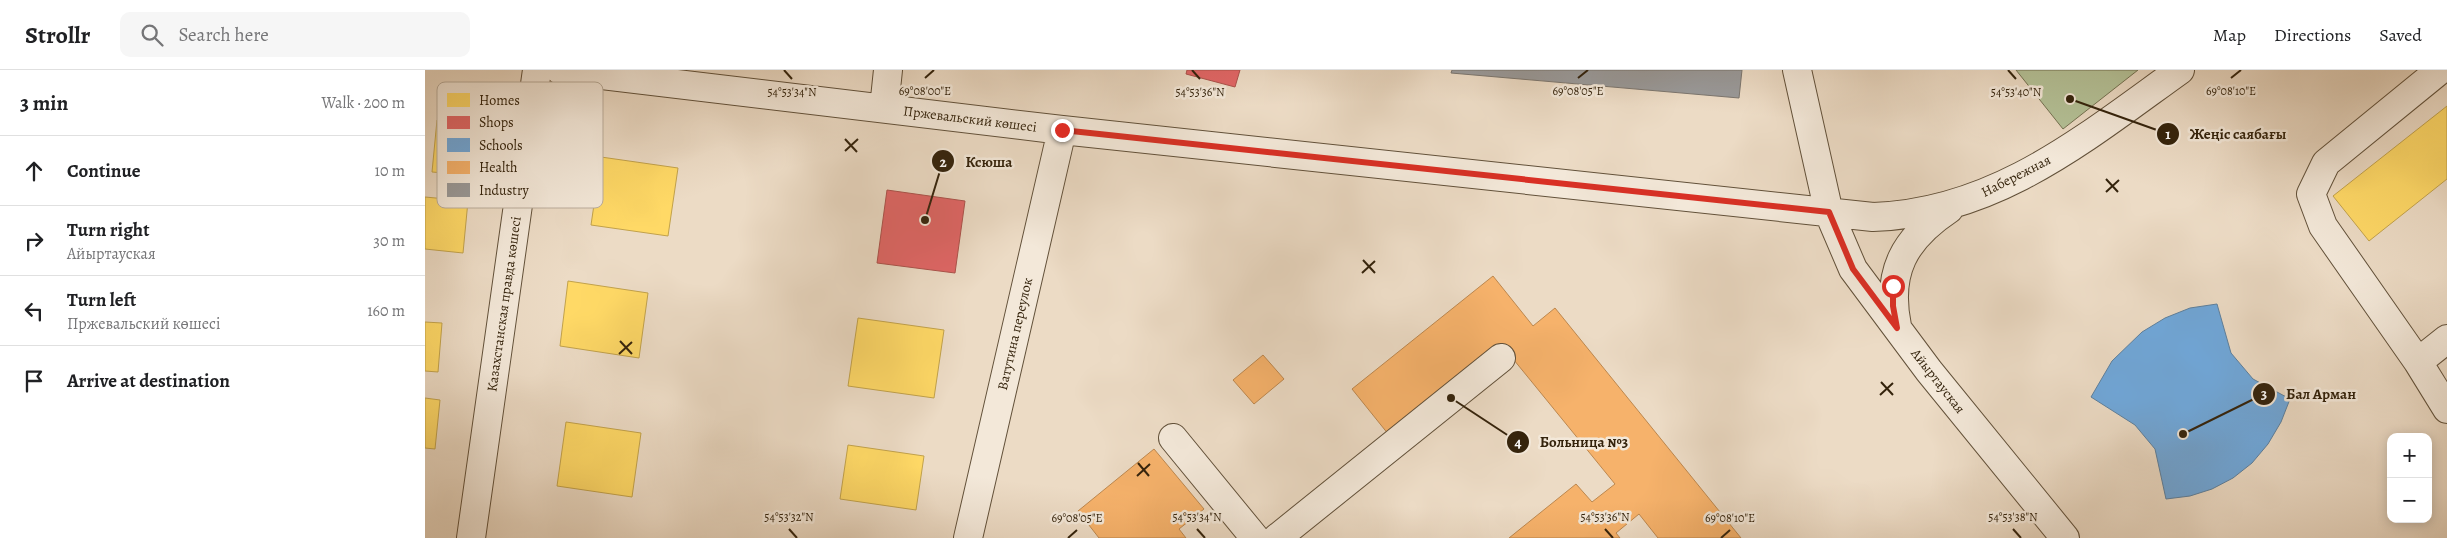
<!DOCTYPE html>
<html lang="en">
<head>
<meta charset="utf-8">
<style>
	body { margin:0; font-family:Alegreya,serif; background:#f6f6f6; color:#202124 }
	.controls { position:absolute; right:15px; bottom:15px; display:grid; overflow:hidden; border-radius:10px; box-shadow:0 2px 12px #0003 }
	.controls button { width:45px; height:45px; display:grid; place-items:center; padding:0; border:0; border-bottom:1px solid #e0e0e0; background:#fff; color:#202124; font:25px sans-serif }
	.stop { position:absolute; width:15px; height:15px; margin:-11px; border:4px solid #d93025; border-radius:50%; background:#fff }
	.stop.end { background:#d93025; border-color:#fff; box-shadow:0 1px 5px #0008 }
	.list { margin:0; padding:0; list-style:none }
	h2 { display:flex; justify-content:space-between; align-items:center; height:65px; margin:0; padding:0 20px; font-size:21px }
	h2 small { font-size:16px; font-weight:400; color:#757577 }
	.list li { display:grid; grid-template-columns:32px 1fr auto; gap:15px; align-items:center; box-sizing:border-box; height:70px; padding:0 20px; border-top:1px solid #e0e0e0 }
	.list b { display:block; font-size:19px; white-space:nowrap }
	.list p { margin:0; font-size:16px; white-space:nowrap; color:#757577 }
	.list em { font-size:16px; font-style:normal; color:#757577 }
	.icon { flex:none; width:28px; height:28px; fill:none; stroke:currentColor; stroke-width:2; stroke-linecap:round; stroke-linejoin:round }
	.map { position:relative; flex:none; width:2022px; height:468px; overflow:hidden }
	header { display:flex; align-items:center; gap:30px; box-sizing:border-box; height:70px; padding:0 25px; background:#fff; border-bottom:1px solid #e0e0e0 }
	header strong { font-size:24px }
	nav { display:flex; gap:28px; margin-inline-start:auto; font-size:18px }
	.search { width:350px; height:45px; background:#f6f6f6; display:flex; align-items:center; gap:12px; box-sizing:border-box; padding:0 18px; border-radius:10px; color:#757577; font-size:19px }
	main { display:flex }
	aside { flex:1; background:#fff }
	.map>svg:first-child { display:block }
	.green { fill:#b4c197; stroke:#747252 }
	.homes { fill:#ffd966; stroke:#c2a24b }
	.shops { fill:#e06666; stroke:#ac524b }
	.schools { fill:#6fa8dc; stroke:#5d809e }
	.health { fill:#f6b26b; stroke:#bc874e }
	.industry { fill:#999; stroke:#7b766f }
	.lines { fill:none; stroke-linecap:round; stroke-linejoin:round }
	.minor-casing { stroke:#62513a; stroke-width:30 }
	.minor { stroke:#f3e8d9; stroke-width:28 }
	.route { stroke:#d93025; stroke-width:6 }
	.ticks { fill:none; stroke:#34230c; stroke-width:2 }
	.labels { text-anchor:middle; dominant-baseline:central; stroke-width:5; stroke-linejoin:round; paint-order:stroke }
	.street-label { font-size:14px; fill:#34230c; stroke:#f3e8d9 }
	.key { fill:#f3e8d9; stroke:#baad9c; stroke-width:1 }
	.key-label { font-size:14px; fill:#34230c }
	.ticks-label { font-size:12px; text-anchor:middle; fill:#34230c; stroke:#f3e8d9; stroke-width:5; stroke-linejoin:round; paint-order:stroke }
	.leader { fill:none; stroke:#34230c; stroke-width:2 }
	.callout-dot { fill:#34230c; stroke:#f3e8d9; stroke-width:2 }
	.mark-label { font-size:15px; text-anchor:middle; font-weight:bold; fill:#fff }
	.callout-label { font-size:15px; text-anchor:middle; font-weight:bold; fill:#34230c; stroke:#f3e8d9; stroke-width:5; stroke-linejoin:round; paint-order:stroke }
</style>
</head>
<body>
<header>
<strong>Strollr</strong>
<div class="search"><svg class="icon" aria-label="search" viewBox="0 0 24 24"><circle cx="10" cy="10" r="6"/><path d="M15 15l6 6"/></svg>Search here</div>
<nav><a>Map</a><a>Directions</a><a>Saved</a></nav>
</header>
<main>
<aside>
<h2>3 min<small>Walk · 200 m</small></h2>
<ul class="list">
<li><svg class="icon" aria-label="ahead" viewBox="0 0 24 24"><path d="M12 20V5M6 11l6-6 6 6"/></svg><div><b>Continue</b></div><em>10 m</em></li>
<li><svg class="icon" aria-label="right" viewBox="0 0 24 24"><path d="M7 20v-9h11M14 6l5 5-5 5"/></svg><div><b>Turn right</b><p>Айыртауская</p></div><em>30 m</em></li>
<li><svg class="icon" aria-label="left" viewBox="0 0 24 24"><path d="M17 20v-9H6M10 6l-5 5 5 5"/></svg><div><b>Turn left</b><p>Пржевальский көшесі</p></div><em>160 m</em></li>
<li><svg class="icon" aria-label="arrive" viewBox="0 0 24 24"><path d="M6 21V4h12l-3 4 3 4H6"/></svg><div><b>Arrive at destination</b></div></li>
</ul>
</aside>
<div class="map">
<svg width="2022" height="468" viewBox="0 0 2022 468">
	<rect width="100%" height="100%" fill="#ecdbc5"/>
	<filter id="stains"><feTurbulence type="fractalNoise" baseFrequency=".004" numOctaves="4"/><feColorMatrix values="0 0 0 0 .2 0 0 0 0 .09 0 0 0 0 .02 0 0 0 .5 -.17"/></filter>
	<radialGradient id="worn" r=".72"><stop offset=".6" stop-color="#630" stop-opacity="0"/><stop offset="1" stop-color="#630" stop-opacity=".3"/></radialGradient>
	<!-- green -->
	<path class="green" d="M1591,0H1713L1638,59Z"/>
	<!-- homes -->
	<path class="homes" d="M2022,36V109L1944,171L1908,126Z
		M12,50L61,55L56,106L7,102Z
		M176,87L253,98L243,166L166,155Z
		M0,127L43,131L38,183L0,179Z
		M143,211L223,223L214,288L135,276Z
		M433,248L519,260L509,328L423,316Z
		M0,252L17,253L13,302L0,301Z
		M0,328L15,330L10,379L0,378Z
		M141,352L216,363L207,427L132,416Z
		M423,375L499,386L491,440L415,429Z"/>
	<!-- shops -->
	<path class="shops" d="M762,0H815L810,17L761,4Z
		M462,120L540,131L530,203L452,193Z"/>
	<!-- schools -->
	<path class="schools" d="M1792,234L1806,283L1828,309L1865,329L1856,352L1843,374L1827,393L1808,408L1787,419L1765,426L1741,429L1730,379L1710,355L1666,327L1687,291L1717,262L1740,248L1765,238Z"/>
	<!-- health -->
	<path class="health" d="M1068,206L1108,256L1130,238L1316,468H1233L1214,444L1191,463L1195,468H1084L1151,414L1167,432L1190,414L1080,279L968,370L927,319Z
		M838,285L859,309L829,334L808,310Z
		M729,379L779,439L754,459L761,468H674L653,441Z"/>
	<!-- industry -->
	<path class="industry" d="M1027,0H1317L1314,28L1026,3Z"/>
	<g class="lines">
		<!-- minor casing -->
		<g class="minor-casing">
			<path id="minor" d="M135,0L637,60L1448,147C1571,143 1660,68 1755,0
				M1372,0L1404,143L1428,199L1504,301L1640,468
				M2015,0L1901,93L1886,124L1898,156L1993,292L2022,339
				M459,38L463,0
				M1472,256C1461,202 1479,169 1524,139
				M1993,292L2022,269
				M748,368L830,468
				M46,468L112,0
				M543,468L637,60
				M852,468L1076,288"/>
		</g>
		<!-- minor -->
		<use href="#minor" class="minor"/>
	</g>
	<g class="lines">
		<!-- route -->
		<path class="route" d="M637,60L1404,142L1428,199L1472,258L1468,236V216"/>
	</g>
	<!-- ticks -->
	<path class="ticks" d="M359,0L367,9M767,0L775,9M1583,0L1591,9M500,8L509,0M1153,8L1163,0M1806,8L1816,0M420,69L432,82M420,81L433,69M1681,109L1693,122M1681,122L1694,110M938,190L950,203M937,203L950,191M195,271L207,284M194,284L207,272M1456,312L1468,325M1455,325L1468,313M713,393L724,406M712,406L725,394M364,459L372,468M772,459L780,468M1180,459L1188,468M1588,459L1596,468M643,468L652,460M1296,468L1305,460"/>
	<g class="labels">
		<!-- street labels -->
		<g class="street-label">
			<text transform="translate(545 49) rotate(7)">Пржевальский көшесі</text>
			<text transform="translate(1591 106) rotate(-27)">Набережная</text>
			<text transform="translate(79 234) rotate(-82)">Казахстанская правда көшесі</text>
			<text transform="translate(590 264) rotate(-77)">Ватутина переулок</text>
			<text transform="translate(1513 311) rotate(52)">Айыртауская</text>
		</g>
	</g>
	<!-- legend -->
	<rect x="12" y="12" width="166" height="126" rx="8" class="key"/>
	<rect x="22" y="23" width="23" height="14" fill="#ffd966"/>
	<rect x="22" y="46" width="23" height="13" fill="#e06666"/>
	<rect x="22" y="68" width="23" height="14" fill="#6fa8dc"/>
	<rect x="22" y="91" width="23" height="13" fill="#f6b26b"/>
	<rect x="22" y="113" width="23" height="14" fill="#999"/>
	<g class="key-label">
		<text x="54" y="35">Homes</text>
		<text x="54" y="57">Shops</text>
		<text x="54" y="80">Schools</text>
		<text x="54" y="102">Health</text>
		<text x="54" y="125">Industry</text>
	</g>
	<g class="ticks-label">
		<text x="500" y="25">69°08'00"E</text>
		<text x="1153" y="25">69°08'05"E</text>
		<text x="1806" y="25">69°08'10"E</text>
		<text x="367" y="26">54°53'34"N</text>
		<text x="775" y="26">54°53'36"N</text>
		<text x="1591" y="26">54°53'40"N</text>
		<text x="364" y="451">54°53'32"N</text>
		<text x="772" y="451">54°53'34"N</text>
		<text x="1180" y="451">54°53'36"N</text>
		<text x="1588" y="451">54°53'38"N</text>
		<text x="652" y="452">69°08'05"E</text>
		<text x="1305" y="452">69°08'10"E</text>
	</g>
	<!-- callouts -->
	<path class="leader" d="M1645 29L1743 64M500 150L518 91M1758 364L1839 324M1026 328L1093 372"/>
	<g class="callout-dot">
		<circle cx="1645" cy="29" r="5"/>
		<circle cx="500" cy="150" r="5"/>
		<circle cx="1758" cy="364" r="5"/>
		<circle cx="1026" cy="328" r="5"/>
		<circle cx="1743" cy="64" r="12"/>
		<circle cx="518" cy="91" r="12"/>
		<circle cx="1839" cy="324" r="12"/>
		<circle cx="1093" cy="372" r="12"/>
	</g>
	<g class="mark-label">
		<text x="1743" y="69">1</text>
		<text x="518" y="97">2</text>
		<text x="1839" y="329">3</text>
		<text x="1093" y="377">4</text>
	</g>
	<g class="callout-label">
		<text x="1813" y="69">Жеңіс саябағы</text>
		<text x="564" y="97">Ксюша</text>
		<text x="1896" y="329">Бал Арман</text>
		<text x="1159" y="377">Больница №3</text>
	</g>
	<rect width="100%" height="100%" filter="url(#stains)"/>
	<rect width="100%" height="100%" fill="url(#worn)"/>
</svg>
<div class="controls">
<button>+</button>
<button>−</button>
</div>
<div class="stop" style="left:1468px;top:216px"></div>
<div class="stop end" style="left:637px;top:60px"></div>
</div>
</main>
</body>
</html>
